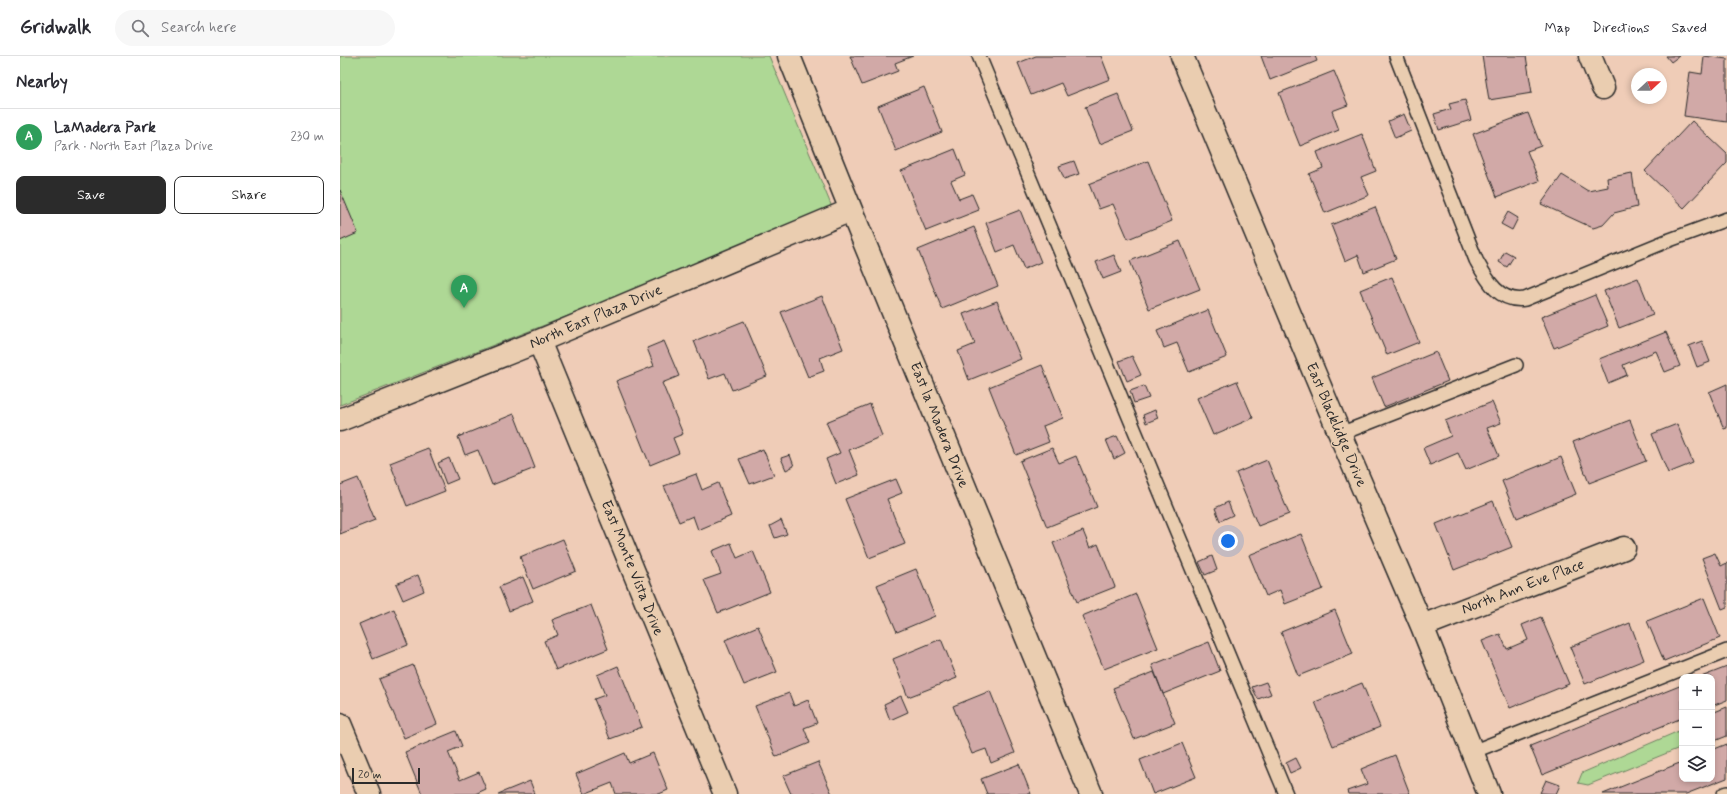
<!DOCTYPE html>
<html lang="en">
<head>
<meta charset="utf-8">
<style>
	body { margin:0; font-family:Mynerve,sans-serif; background:#f7f7f7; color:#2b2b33 }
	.controls { position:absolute; right:12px; bottom:12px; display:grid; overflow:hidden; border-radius:8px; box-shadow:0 2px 6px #0003 }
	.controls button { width:36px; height:36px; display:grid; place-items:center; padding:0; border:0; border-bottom:1px solid #e1e1e2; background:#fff; color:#2b2b33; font:20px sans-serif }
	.compass { position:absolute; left:1291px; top:12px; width:36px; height:36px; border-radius:50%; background:#fff; box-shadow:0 2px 6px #0003; rotate:68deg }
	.scale { position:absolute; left:12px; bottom:10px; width:68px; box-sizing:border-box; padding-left:4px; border:2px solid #2b2b2b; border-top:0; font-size:11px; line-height:14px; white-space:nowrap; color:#2b2b2b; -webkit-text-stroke:3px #eacdb0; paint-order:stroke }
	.you { position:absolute; left:888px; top:485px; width:14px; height:14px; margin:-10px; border:3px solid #fff; border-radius:50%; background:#1a73e8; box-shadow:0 0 0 6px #1a73e833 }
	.badge { display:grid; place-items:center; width:26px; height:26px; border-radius:50%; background:#2b2b2b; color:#fff; font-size:13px; font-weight:700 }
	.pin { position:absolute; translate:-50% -33px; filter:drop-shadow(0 1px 2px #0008) }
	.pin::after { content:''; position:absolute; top:21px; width:14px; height:12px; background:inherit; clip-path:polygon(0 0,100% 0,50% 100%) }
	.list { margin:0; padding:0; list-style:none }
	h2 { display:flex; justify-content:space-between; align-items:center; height:52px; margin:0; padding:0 16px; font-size:17px }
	h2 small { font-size:13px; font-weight:400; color:#7c7c81 }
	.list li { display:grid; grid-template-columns:26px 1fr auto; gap:12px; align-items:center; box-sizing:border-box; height:56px; padding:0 16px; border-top:1px solid #e1e1e2 }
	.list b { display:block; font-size:15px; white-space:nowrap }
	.list p { margin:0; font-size:13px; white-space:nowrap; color:#7c7c81 }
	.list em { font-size:13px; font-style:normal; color:#7c7c81 }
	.actions { display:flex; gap:8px; padding:12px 16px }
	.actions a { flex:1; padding:9px 0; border:1px solid #2b2b2b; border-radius:8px; text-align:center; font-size:14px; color:#2b2b2b }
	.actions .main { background:#2b2b2b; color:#fff }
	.icon { flex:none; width:22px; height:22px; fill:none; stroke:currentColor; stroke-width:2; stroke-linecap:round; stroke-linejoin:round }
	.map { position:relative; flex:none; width:1387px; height:738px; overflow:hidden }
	header { display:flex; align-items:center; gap:24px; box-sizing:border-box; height:56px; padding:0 20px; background:#fff; border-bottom:1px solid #e1e1e2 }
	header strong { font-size:19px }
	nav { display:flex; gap:22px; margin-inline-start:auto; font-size:14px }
	.search { width:280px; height:36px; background:#f7f7f7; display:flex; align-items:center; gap:10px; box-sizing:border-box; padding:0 14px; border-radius:22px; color:#7c7c81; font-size:15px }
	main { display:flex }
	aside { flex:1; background:#fff }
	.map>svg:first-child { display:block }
	.green { fill:#aed895; stroke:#6c8260 }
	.building { fill:#d1a9a7; stroke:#2b2b2b }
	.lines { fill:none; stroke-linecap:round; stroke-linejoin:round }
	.lane-casing { stroke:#2b2b2b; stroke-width:16 }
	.street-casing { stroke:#2b2b2b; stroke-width:25 }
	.lane { stroke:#eacdb0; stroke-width:13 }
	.street { stroke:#eacdb0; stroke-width:22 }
	.labels { text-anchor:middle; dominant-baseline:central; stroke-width:3; stroke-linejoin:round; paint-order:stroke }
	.street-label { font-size:15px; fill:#2b2b2b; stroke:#eacdb0 }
</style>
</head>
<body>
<header>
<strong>Gridwalk</strong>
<div class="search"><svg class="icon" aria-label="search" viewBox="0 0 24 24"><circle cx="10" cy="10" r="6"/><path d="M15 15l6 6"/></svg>Search here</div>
<nav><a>Map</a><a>Directions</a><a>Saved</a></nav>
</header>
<main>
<aside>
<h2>Nearby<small></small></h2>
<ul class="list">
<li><span class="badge" style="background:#2e9e5b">A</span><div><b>LaMadera Park</b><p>Park · North East Plaza Drive</p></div><em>230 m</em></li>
</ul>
<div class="actions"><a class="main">Save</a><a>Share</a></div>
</aside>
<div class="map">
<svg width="1387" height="738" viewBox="0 0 1387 738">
	<rect width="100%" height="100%" fill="#efccb7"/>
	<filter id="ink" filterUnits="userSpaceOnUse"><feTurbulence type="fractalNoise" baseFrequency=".025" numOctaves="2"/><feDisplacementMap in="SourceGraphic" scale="8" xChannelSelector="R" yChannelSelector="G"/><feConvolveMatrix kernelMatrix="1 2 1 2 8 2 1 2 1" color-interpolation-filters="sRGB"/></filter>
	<g filter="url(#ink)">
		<!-- green -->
		<path class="green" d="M0,0H429L494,156L0,349Z
			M1341,674L1342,691L1248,729L1238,727L1242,717Z"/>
		<!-- building -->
		<path class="building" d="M510,0H573L555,7L558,15L522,29Z
			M696,0H761L770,23L727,40L721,27L691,39L678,7Z
			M921,0H975L977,5L930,24Z
			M1142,0H1186L1192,37L1149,44Z
			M1326,0H1339L1331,6Z
			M1364,0L1387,3V66L1344,60L1350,16L1362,18Z
			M994,15L1008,49L992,55L999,74L960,90L939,37Z
			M584,31L602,76L556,95L538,50Z
			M778,38L793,75L760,88L745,51Z
			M1125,44L1131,64L1099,74L1094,58L1111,53L1109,48Z
			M1188,57L1201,90L1187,95L1199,125L1157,141L1133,78Z
			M1064,58L1071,75L1055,82L1048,65Z
			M1352,65L1387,98V107L1344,152L1305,115Z
			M1022,78L1036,115L1021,121L1029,139L985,157L969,118L983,112L977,96Z
			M615,93L625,119L611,125L619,143L632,138L639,154L586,175L561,115Z
			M734,105L739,118L724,123L719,110Z
			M808,105L832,165L788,183L773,148L759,153L749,128Z
			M1292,117L1297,151L1274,157L1263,169L1253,172L1201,148L1222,119L1248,135L1268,131L1267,122Z
			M0,134L18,177L0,185Z
			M1035,151L1056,203L1024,216L1018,199L1005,205L991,169Z
			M680,154L701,206L684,213L674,189L657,196L646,167Z
			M1168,156L1178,162L1172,174L1161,168Z
			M634,171L658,230L602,253L578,194Z
			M840,185L860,233L809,253L790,205Z
			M1165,195L1174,200L1167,211L1159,206Z
			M774,199L781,216L763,223L756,206Z
			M1052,221L1079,286L1047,299L1020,234Z
			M1298,222L1313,259L1279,272L1264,235Z
			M1255,239L1268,270L1214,292L1201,261Z
			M482,240L503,293L480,302L484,315L468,321L441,256Z
			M657,245L681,303L629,324L618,295L635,288L623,258Z
			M868,254L887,301L849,316L837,287L824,292L817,275Z
			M404,265L427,320L392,334L385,317L369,323L354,285Z
			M1326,276L1340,310L1325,316L1316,295L1283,309L1287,319L1268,327L1259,303Z
			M324,285L339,320L322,327L343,378L333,382L339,397L310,409L276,325L314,310L307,292Z
			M1362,285L1370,306L1357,311L1349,290Z
			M1096,296L1108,325L1044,351L1032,322Z
			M792,300L801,319L787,325L779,305Z
			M702,309L723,362L703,370L709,386L676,399L649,331Z
			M897,325L913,362L873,379L857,342Z
			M1387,328V372L1384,373L1369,336Z
			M804,330L809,342L794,347L790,335Z
			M1152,346L1161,367L1147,372L1159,400L1126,414L1118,397L1090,409L1083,392L1111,380L1105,365Z
			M530,348L542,380L509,394L519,419L496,428L486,403L500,397L486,366Z
			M815,354L818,362L806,367L803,359Z
			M174,358L195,412L152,429L138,394L125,399L118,381Z
			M1290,364L1306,405L1249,427L1233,386Z
			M1337,368L1353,407L1328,417L1312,378Z
			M777,380L785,397L774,403L766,384Z
			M88,392L105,435L67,450L50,407Z
			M712,392L719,407L736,400L757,451L707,471L680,405Z
			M423,393L434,419L410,428L399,403Z
			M450,399L454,410L446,414L441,402Z
			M1221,401L1236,438L1177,462L1162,425Z
			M109,402L118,423L106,428L98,407Z
			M927,404L949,458L918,470L896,417Z
			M356,418L362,434L378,427L391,460L358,474L353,460L339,466L324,430Z
			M18,422L35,464L0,478V429Z
			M556,423L562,437L547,443L565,488L529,502L505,443Z
			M1153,445L1172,491L1114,514L1096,468Z
			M888,446L893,459L880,465L875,452Z
			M441,464L447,478L435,482L430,470Z
			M743,475L750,492L758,488L775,531L737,546L713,487Z
			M961,478L983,533L945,548L940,534L926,540L909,499Z
			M223,483L236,515L193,533L180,501Z
			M391,487L397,502L413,495L430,536L378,557L364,524L381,518L372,495Z
			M1375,497L1381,510L1387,507V551L1382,553L1362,502Z
			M872,500L877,514L865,519L859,506Z
			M576,513L595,560L557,576L537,529Z
			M78,519L84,535L63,544L56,528Z
			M183,521L193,545L169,555L159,531Z
			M796,538L818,592L764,613L742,560Z
			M1364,542L1380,582L1324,605L1307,565Z
			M251,549L268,593L216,614L204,585L218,579L212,564Z
			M54,553L68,589L33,603L19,568Z
			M995,554L1013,598L958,620L941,576Z
			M1201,561L1229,628L1170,652L1142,585L1160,578L1167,593L1188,584L1182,569Z
			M1290,567L1304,604L1245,628L1230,591Z
			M418,570L437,616L404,629L385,584Z
			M601,583L617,622L568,641L553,603Z
			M869,586L880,615L823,638L812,609Z
			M73,609L97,668L64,682L39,623Z
			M278,610L302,671L270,683L254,643L265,639L257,619Z
			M1387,611V644L1372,650V621H1361Z
			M814,616L835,667L794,683L773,632Z
			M926,626L931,638L918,643L912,631Z
			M1022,627L1040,671L993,690L975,646Z
			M1342,629V662L1202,719L1190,690Z
			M650,635L675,697L651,707L646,693L632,698L613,650Z
			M449,637L454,650L468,644L477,667L464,672L470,687L436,701L415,650Z
			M561,640L568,656L550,664L544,648Z
			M1387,651V680L1372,686V657Z
			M116,675L122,690L108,696L120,724L139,716L146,733L135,738H82L65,696Z
			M842,687L856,721L813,738L800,704Z
			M1387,688V722L1346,738H1263L1342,706V723H1372V694Z
			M285,697L289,707L313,697L328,734L319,738H276L272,727L244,738L236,718Z
			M1055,699L1070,738H1008L1007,735L1027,728L1021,713Z
			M956,702L961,712L950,717L946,707Z
			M478,706L492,738H451L443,720Z
			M679,708L691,738H647L641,723Z
			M1206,724L1220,729L1216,738L1200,737Z
			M190,725L195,738H158Z"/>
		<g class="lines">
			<!-- lane casing -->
			<g class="lane-casing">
				<path id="lane" d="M639,0L946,738
					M1056,0L1136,204C1147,224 1159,247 1185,243L1327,185L1387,163
					M1000,378L1176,309
					M1132,696L1387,595
					M1384,738L1387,737"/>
			</g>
			<!-- street casing -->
			<g class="street-casing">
				<path id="street" d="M449,0L511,154L751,738
					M842,0L1007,395L1082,570L1149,738
					M1250,0L1263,32
					M199,285L385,738
					M0,364L199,285L511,154
					M1082,570L1284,492
					M0,668L29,738"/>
			</g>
			<!-- lane -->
			<use href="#lane" class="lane"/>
			<!-- street -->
			<use href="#street" class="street"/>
		</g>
	</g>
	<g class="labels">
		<!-- street labels -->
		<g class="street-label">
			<text transform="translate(256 261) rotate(-23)">North East Plaza Drive</text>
			<text transform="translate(599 369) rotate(68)">East la Madera Drive</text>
			<text transform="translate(996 369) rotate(67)">East Blacklidge Drive</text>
			<text transform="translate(292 512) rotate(68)">East Monte Vista Drive</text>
			<text transform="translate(1183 531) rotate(-21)">North Ann Eve Place</text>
		</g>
	</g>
</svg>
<div class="controls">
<button>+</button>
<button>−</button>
<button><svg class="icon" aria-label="layers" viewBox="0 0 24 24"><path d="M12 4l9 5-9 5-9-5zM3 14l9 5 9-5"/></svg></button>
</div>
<svg class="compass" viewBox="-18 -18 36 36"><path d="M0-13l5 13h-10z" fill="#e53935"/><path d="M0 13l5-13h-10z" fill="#7c7c81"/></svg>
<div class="scale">20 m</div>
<div class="you"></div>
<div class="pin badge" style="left:124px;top:252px;background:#2e9e5b">A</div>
</div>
</main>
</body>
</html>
